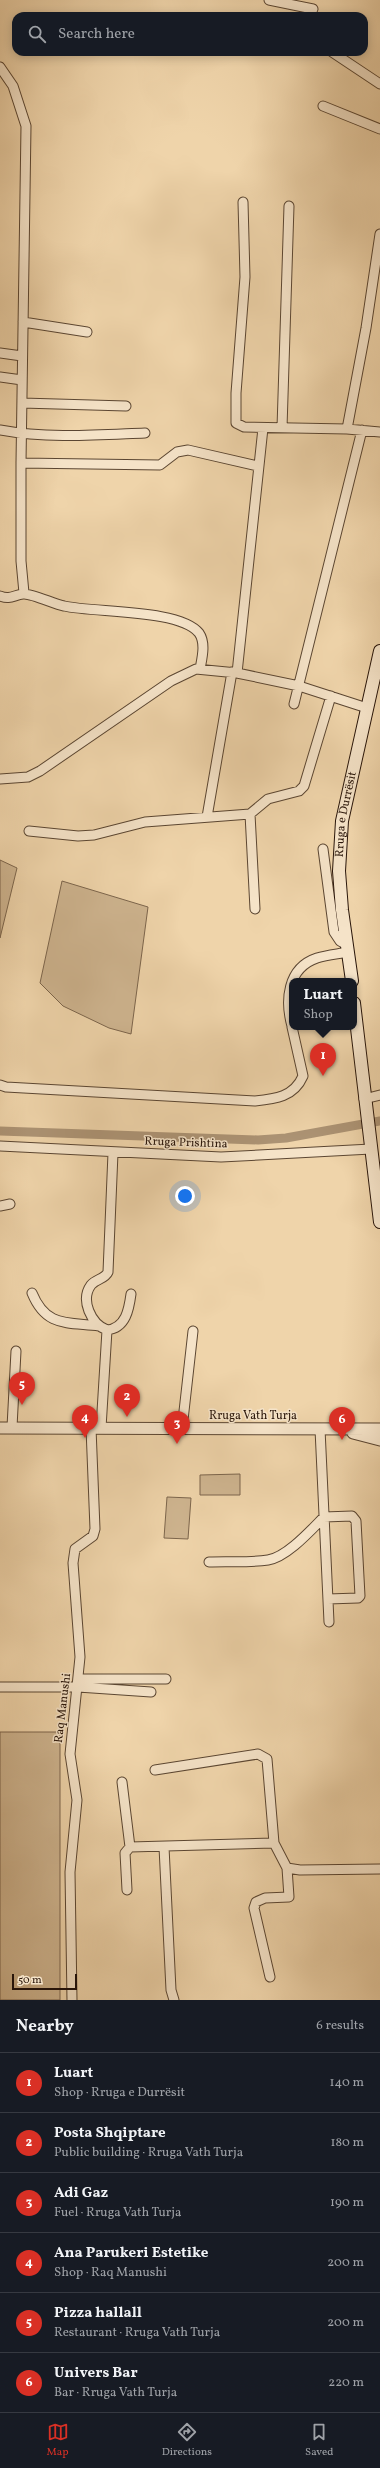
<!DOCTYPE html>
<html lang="en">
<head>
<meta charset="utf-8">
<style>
	body { margin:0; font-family:Vollkorn,serif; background:#20242c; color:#f1f3f6 }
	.scale { position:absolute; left:12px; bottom:10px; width:65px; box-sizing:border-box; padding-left:4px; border:2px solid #2a160a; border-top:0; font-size:11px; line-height:14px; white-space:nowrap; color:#2a160a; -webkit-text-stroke:3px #f5e3c8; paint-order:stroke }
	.you { position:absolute; left:185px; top:1196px; width:14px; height:14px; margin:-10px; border:3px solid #fff; border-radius:50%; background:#1a73e8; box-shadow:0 0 0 6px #1a73e833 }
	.badge { display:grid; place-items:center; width:26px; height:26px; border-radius:50%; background:#d93025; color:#fff; font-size:13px; font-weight:700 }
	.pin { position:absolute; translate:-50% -33px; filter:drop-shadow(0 1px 2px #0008) }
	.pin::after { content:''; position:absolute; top:21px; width:14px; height:12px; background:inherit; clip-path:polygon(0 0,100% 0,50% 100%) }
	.popup { position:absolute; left:289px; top:978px; width:68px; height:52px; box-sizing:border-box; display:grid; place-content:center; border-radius:8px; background:#171b24; filter:drop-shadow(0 1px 3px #0005); font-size:13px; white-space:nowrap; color:#9ea1a6 }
	.popup b { font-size:15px; color:#f1f3f6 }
	.popup::after { content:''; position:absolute; left:50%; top:100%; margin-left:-8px; border:8px solid transparent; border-top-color:#171b24 }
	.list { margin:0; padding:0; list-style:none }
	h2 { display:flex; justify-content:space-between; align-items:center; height:52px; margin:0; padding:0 16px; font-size:17px }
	h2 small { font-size:13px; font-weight:400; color:#9ea1a6 }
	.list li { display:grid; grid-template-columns:26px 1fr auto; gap:12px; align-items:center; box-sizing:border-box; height:60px; padding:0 16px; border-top:1px solid #363941 }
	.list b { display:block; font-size:15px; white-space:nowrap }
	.list p { margin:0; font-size:13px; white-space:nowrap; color:#9ea1a6 }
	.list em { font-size:13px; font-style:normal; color:#9ea1a6 }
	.icon { flex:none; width:22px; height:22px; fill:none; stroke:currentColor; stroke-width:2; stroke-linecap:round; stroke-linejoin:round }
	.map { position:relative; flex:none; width:380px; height:2000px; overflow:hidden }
	.search { position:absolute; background:#171b24; box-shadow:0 2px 10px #0003; left:12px; right:12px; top:12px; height:44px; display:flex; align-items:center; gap:10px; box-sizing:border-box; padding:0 14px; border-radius:12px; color:#9ea1a6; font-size:15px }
	.sheet { height:412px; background:#171b24 }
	nav { display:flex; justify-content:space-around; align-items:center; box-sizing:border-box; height:56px; border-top:1px solid #363941; background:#171b24; font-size:11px; color:#9ea1a6 }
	nav a { display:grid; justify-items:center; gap:2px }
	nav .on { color:#d93025 }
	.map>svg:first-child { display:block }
	.green { fill:#ceb48f; stroke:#7c654c }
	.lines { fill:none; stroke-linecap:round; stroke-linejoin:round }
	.canal { stroke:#ac9374; stroke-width:9 }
	.minor-casing { stroke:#5b4632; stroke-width:11 }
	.tertiary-casing { stroke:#5b4632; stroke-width:13 }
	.secondary-casing { stroke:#2a160a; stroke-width:14 }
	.minor { stroke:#f5e3c8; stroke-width:9 }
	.tertiary { stroke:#f5e3c8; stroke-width:11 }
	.secondary { stroke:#f5e3c8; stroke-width:12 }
	.labels { text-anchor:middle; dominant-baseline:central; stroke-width:3; stroke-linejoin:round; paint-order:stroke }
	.street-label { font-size:12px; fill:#2a160a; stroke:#f5e3c8 }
</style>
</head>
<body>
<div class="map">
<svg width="380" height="2000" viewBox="0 0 380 2000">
	<rect width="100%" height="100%" fill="#efd4aa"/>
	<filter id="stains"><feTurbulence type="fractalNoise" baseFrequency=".005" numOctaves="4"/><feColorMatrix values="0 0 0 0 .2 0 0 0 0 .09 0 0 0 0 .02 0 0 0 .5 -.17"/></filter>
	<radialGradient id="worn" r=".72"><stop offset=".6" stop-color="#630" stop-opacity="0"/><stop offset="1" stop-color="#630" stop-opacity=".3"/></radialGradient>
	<!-- green -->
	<path class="green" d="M0,860L17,868L0,938Z
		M62,881L148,907L131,1034L109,1028L63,1006L40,983Z
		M240,1474V1495H200V1475Z
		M167,1497L191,1498L188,1539L164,1538Z
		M0,1732H60V2000H0Z"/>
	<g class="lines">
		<!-- canal -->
		<path class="canal" d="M0,1131L258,1140L286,1138L380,1121"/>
		<!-- minor casing -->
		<g class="minor-casing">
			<path id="minor" d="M269,0L313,9
				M332,52L380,84
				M0,67L13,86L26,126L21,463V561L24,593
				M323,106L380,129
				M243,202L245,277L236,393V423L244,427L347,429L380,432
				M23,322L87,332
				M0,353L22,356
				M0,377L22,380
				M22,403L126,406
				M282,428L289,206
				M347,429L366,328L380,234
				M0,430C48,439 97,435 145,433
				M21,463L160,465L177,452L188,450L258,466
				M0,596C10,600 14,595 23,594C31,593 54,604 64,606C95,613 180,609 199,633C206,643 202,658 200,669
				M237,673L263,428
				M294,704L362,430
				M0,779L28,777L40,771L171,681L196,669L237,673L299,686L367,708
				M250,814L255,909
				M207,817L232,672
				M29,831L78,836L94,835L145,822L250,814L268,799L299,791L304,786L331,696
				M323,849L334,932L340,941L347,945
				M292,1026C285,1001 287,968 317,958C327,955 338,954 348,952
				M0,1085L6,1087L255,1101C275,1099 294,1097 303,1076L292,1027
				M364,1099L380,1095
				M0,1146L221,1157L371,1149
				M113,1153L108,1272C105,1279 96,1279 91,1285C80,1300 91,1324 107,1330C126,1328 129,1309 131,1294
				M0,1206L10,1204
				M32,1293C46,1327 66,1322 99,1326
				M12,1427L16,1351
				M101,1428L107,1330
				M182,1429L193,1331
				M320,1429L329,1622
				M209,1562C228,1561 249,1563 268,1560C287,1557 311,1530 324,1517L352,1516L356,1521L360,1596L358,1598L328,1599
				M79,1679H166
				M0,1687H78L151,1692
				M155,1770L258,1754L267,1759L274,1843L287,1868L289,1897L265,1898L256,1902L254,1908L270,1977
				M122,1782L130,1847L125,1853L127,1890
				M130,1847L274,1843
				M164,1847L171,1990L174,2000
				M287,1868L300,1870L380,1869
				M72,2000L70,1872L77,1800L70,1754L80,1657L73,1563L75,1549L93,1536L95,1529L91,1428"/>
		</g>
		<!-- tertiary casing -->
		<g class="tertiary-casing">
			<path id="tertiary" d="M0,1428L380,1429
				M353,1433L380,1440"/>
		</g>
		<!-- secondary casing -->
		<g class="secondary-casing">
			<g id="secondary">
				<path id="s1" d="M352,981L342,910L339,871L342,821L380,651"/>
				<path d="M354,1003L380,1222"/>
			</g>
		</g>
		<!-- minor -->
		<use href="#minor" class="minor"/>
		<!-- tertiary -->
		<use href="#tertiary" class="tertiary"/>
		<!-- secondary -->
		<use href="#secondary" class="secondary"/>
	</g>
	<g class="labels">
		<!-- street labels -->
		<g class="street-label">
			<text stroke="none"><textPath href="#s1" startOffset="168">Rruga e Durrësit</textPath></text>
			<text transform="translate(186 1143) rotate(2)">Rruga Prishtina</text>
			<text x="253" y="1416">Rruga Vath Turja</text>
			<text transform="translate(63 1708) rotate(-83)">Raq Manushi</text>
		</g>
	</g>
	<rect width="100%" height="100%" filter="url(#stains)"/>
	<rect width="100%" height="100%" fill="url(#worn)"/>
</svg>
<div class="scale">50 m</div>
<div class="you"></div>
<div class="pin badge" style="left:323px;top:1076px">1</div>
<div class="popup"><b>Luart</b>Shop</div>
<div class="pin badge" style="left:127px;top:1417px">2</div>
<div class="pin badge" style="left:177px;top:1444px">3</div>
<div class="pin badge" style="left:85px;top:1438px">4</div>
<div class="pin badge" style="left:22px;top:1405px">5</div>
<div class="pin badge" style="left:342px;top:1440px">6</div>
<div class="search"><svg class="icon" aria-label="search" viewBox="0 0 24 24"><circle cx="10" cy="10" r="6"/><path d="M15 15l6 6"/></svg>Search here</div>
</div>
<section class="sheet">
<h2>Nearby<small>6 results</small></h2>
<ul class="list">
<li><span class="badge">1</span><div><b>Luart</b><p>Shop · Rruga e Durrësit</p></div><em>140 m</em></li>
<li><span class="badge">2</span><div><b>Posta Shqiptare</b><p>Public building · Rruga Vath Turja</p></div><em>180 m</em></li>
<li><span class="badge">3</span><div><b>Adi Gaz</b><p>Fuel · Rruga Vath Turja</p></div><em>190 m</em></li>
<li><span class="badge">4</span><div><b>Ana Parukeri Estetike</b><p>Shop · Raq Manushi</p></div><em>200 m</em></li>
<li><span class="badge">5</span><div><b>Pizza hallall</b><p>Restaurant · Rruga Vath Turja</p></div><em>200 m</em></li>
<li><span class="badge">6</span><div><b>Univers Bar</b><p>Bar · Rruga Vath Turja</p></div><em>220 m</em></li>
</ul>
</section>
<nav>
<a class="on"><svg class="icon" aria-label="map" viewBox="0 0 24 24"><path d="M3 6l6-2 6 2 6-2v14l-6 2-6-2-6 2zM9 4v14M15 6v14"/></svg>Map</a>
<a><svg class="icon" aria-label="directions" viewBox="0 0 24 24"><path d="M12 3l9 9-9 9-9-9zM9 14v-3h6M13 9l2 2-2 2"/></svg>Directions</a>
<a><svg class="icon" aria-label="saved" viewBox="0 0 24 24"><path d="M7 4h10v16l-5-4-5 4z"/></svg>Saved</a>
</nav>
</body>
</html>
